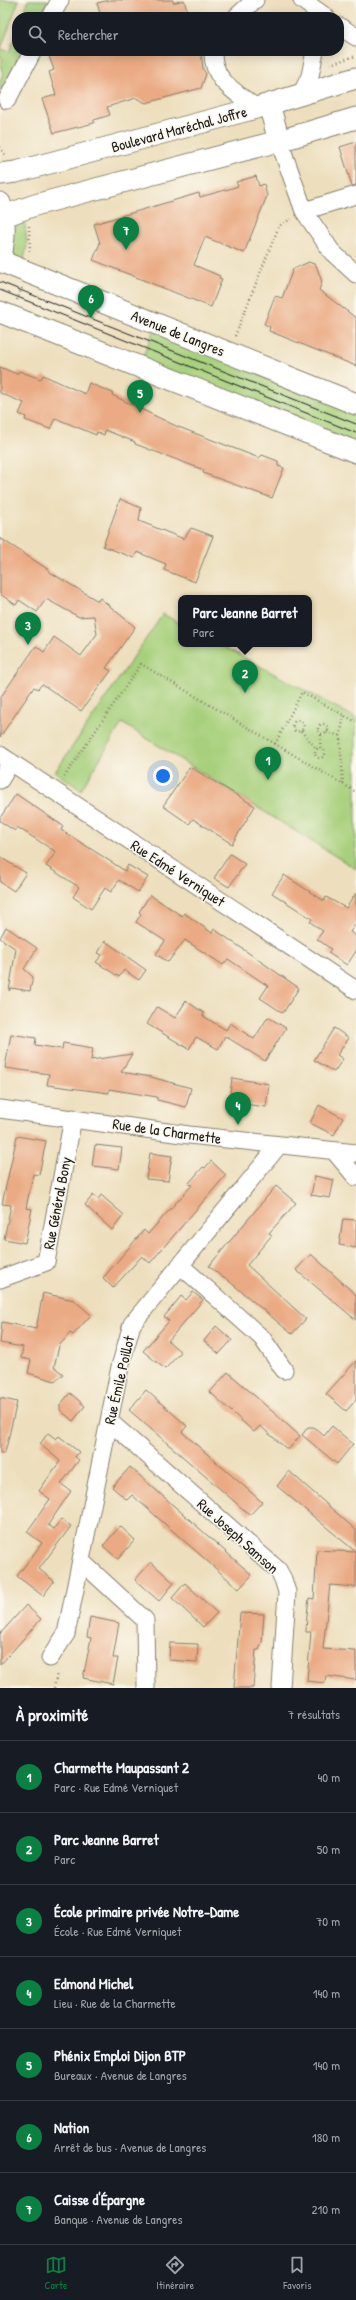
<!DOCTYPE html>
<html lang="fr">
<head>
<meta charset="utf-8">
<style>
	body { margin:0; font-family:"Patrick Hand",sans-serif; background:#20242c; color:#f1f3f6 }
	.you { position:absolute; left:163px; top:776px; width:14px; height:14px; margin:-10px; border:3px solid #fff; border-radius:50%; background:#1a73e8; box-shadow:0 0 0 6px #1a73e833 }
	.badge { display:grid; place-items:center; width:26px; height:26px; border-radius:50%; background:#0b8043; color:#fff; font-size:13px; font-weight:700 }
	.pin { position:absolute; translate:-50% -33px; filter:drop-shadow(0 1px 2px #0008) }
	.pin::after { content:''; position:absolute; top:21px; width:14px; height:12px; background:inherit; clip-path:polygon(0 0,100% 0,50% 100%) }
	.popup { position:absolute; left:178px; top:595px; width:134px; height:52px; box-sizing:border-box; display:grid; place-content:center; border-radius:8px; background:#171b24; filter:drop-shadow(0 1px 3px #0005); font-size:13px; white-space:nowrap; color:#9ea1a6 }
	.popup b { font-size:15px; color:#f1f3f6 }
	.popup::after { content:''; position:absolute; left:50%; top:100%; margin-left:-8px; border:8px solid transparent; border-top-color:#171b24 }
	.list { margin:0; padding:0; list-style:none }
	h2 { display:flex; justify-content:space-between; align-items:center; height:52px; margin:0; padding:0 16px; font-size:17px }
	h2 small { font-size:13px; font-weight:400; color:#9ea1a6 }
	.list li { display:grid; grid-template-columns:26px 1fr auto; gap:12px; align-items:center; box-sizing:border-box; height:72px; padding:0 16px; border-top:1px solid #363941 }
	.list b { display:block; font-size:15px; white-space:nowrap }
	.list p { margin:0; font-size:13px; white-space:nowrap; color:#9ea1a6 }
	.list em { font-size:13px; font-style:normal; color:#9ea1a6 }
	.icon { flex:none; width:22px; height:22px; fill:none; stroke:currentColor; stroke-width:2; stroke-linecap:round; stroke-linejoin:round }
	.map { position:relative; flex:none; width:356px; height:1688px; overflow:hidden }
	.search { position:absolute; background:#171b24; box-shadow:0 2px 10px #0003; left:12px; right:12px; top:12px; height:44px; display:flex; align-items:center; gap:10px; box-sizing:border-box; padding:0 14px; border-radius:16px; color:#9ea1a6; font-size:15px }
	.sheet { height:556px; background:#171b24 }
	nav { display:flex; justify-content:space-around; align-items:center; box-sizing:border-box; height:56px; border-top:1px solid #363941; background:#171b24; font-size:11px; color:#9ea1a6 }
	nav a { display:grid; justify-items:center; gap:2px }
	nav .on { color:#0b8043 }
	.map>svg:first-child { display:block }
	.green { fill:#a7d07c; stroke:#62764c }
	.building { fill:#eaaa83 }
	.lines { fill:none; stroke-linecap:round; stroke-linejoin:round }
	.minor-casing { stroke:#847e6c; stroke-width:19 }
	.major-casing { stroke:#847e6c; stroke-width:23 }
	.path { stroke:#847e6c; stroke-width:2.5; stroke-dasharray:1 3; stroke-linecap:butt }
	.minor { stroke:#fff; stroke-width:17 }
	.major { stroke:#fff; stroke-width:21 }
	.tram { stroke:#1c1c1c; stroke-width:1 }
	.labels { text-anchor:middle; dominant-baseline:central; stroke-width:3; stroke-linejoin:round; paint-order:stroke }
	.street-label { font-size:15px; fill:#1c1c1c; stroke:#fbf7ec }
</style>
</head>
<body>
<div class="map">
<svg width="356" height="1688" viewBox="0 0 356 1688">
	<rect width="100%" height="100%" fill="#fbf7ec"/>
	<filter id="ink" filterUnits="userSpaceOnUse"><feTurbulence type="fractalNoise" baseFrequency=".025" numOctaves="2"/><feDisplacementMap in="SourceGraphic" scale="8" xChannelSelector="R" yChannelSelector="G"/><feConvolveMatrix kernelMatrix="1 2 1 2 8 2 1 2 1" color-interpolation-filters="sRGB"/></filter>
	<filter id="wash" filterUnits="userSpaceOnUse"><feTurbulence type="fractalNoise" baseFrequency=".012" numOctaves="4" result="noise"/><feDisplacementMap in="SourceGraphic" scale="16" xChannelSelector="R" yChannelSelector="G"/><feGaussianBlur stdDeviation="0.9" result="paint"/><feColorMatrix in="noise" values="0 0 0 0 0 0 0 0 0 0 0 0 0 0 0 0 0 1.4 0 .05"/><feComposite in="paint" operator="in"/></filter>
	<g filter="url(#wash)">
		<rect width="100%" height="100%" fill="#eddfbd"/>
		<!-- green -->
		<path class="green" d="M0,0H19L1,49L9,52L17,30V51H22L0,92V80L3,74L0,65L3,59L0,57Z
			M28,0H48L40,17H22Z
			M24,217L27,244L23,265C6,248 7,233 24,217Z
			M154,330L356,411V447L141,361Z
			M163,614L181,624V644H219L356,718V869L122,723L81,790L55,772Z"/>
		<g id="blocks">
			<!-- building -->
			<path class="building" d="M110,0H173V3L184,0L189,17H101L97,3Z
				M55,51H201L203,69L206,74L201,88L146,103L136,98L107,107L110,115L94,120V123L54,133L42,99L56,95L49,72L54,70L48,53Z
				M356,142V185L352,186L340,147Z
				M256,176L259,186L264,184L267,196L244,253L205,237L194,265L220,276L219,278L222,279L211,307L93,260L100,243L94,224L199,193L200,197L229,189L238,186L236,182Z
				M309,262L316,265L322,282L319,290L356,318V366L269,331L270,327L264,324L275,296L282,298L293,269Z
				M0,367L17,374L19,371L41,379L43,375L85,394L89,383L113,393L112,395L176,426L259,458L262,455L278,461V466L284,468L272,498L203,473L204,470L135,444V442L105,430L104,435L97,432L96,435L55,418L50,429L25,420L26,417L19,414L24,403L0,393Z
				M120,499L141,508L139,521L184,539L191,528L213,536L195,582L164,570L166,564L137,552L134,558L103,546Z
				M0,538L49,570L48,571L98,601L100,598L135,627L106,668L111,671L81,711L42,684L38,689L34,687L0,737V698L36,646L44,652L54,637L81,656L97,634L94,616L79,617L46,599L37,612L19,600L16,605L0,594Z
				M190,767L255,806L232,844L193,819L189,824L163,806Z
				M16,794L63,826L61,830L102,856L125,871L128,865L148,877L138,892L119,880L111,892L105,888L91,909L73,897L79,887L46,866L56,852L17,827L15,831L0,821V818Z
				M230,854L245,864L229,887L214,878Z
				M0,857L26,873L14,891L0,882Z
				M284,875L324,901L326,897L346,908L356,893V923L350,932L356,936V951L347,965L328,953L331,949L317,939L323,931L310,922L312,919L272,893Z
				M150,895L182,916L184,913L212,933L214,929L299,988L283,1013L260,998L268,986L228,959L223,965L185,940L168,962L156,954L165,941L136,922L141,914L139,912Z
				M6,927L37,948L24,969L33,977L30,991L11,988L9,991L16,949L0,938Z
				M105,941L146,970L139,980L124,970L119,977L96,962L102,955L98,953Z
				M186,1001L204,1013L203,1016L226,1030L230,1023L254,1039L268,1017L286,1028L265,1061L225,1036L218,1049L196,1037L189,1049L147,1024L157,1007L175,1018Z
				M334,1028L349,1038L337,1055L343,1059L334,1072L314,1060Z
				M11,1034L36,1038L35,1045L62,1049L63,1043L93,1048L91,1060L132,1054L121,1072L151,1077L191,1088L186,1107L157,1100V1097L109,1089V1093L47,1085L49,1074L5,1068Z
				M232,1078L269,1084L266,1107L229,1102Z
				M319,1105L343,1118L334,1135L310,1123Z
				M17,1136L46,1141L39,1175L33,1174L26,1208L32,1209L25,1243L4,1239L11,1205L2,1204Z
				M95,1145L122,1148L119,1169L92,1166Z
				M150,1153L172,1156L168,1181L146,1179Z
				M211,1161L226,1175L150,1263L142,1256L113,1288L103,1278L144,1230L148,1234L192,1185L188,1184L203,1167L205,1168Z
				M315,1176L334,1180L330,1198L311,1195Z
				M276,1186L296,1203L269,1233L272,1235L247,1265L306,1319L292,1334L224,1277L223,1278L209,1266Z
				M93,1195L98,1199L101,1195L124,1215L112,1230L85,1205Z
				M343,1219L356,1220V1248L339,1245Z
				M311,1254L356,1295V1320L296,1270Z
				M193,1292L203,1300L168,1341L181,1352L165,1369L143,1351L169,1321L164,1317L181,1296L186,1300Z
				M43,1293L74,1300L91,1315L73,1335L70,1333L59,1346L54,1367L63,1374L55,1381L28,1373L31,1360L21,1358L23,1347L0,1343L2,1322L36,1329Z
				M216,1326L232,1340L219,1354L204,1341Z
				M356,1361V1400L346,1411L326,1394Z
				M228,1372L300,1436L288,1450L260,1426L254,1432L210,1392Z
				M146,1390L187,1426L182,1432L262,1502L250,1515L129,1410Z
				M70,1393L85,1406L73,1421L60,1410V1405Z
				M0,1398L17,1402L5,1453H0Z
				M332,1426L353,1444L337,1464L302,1435L308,1427H314L324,1436Z
				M48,1433L56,1439L59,1436L79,1452L75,1457L79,1460L61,1484L71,1491L48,1525L54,1529L61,1519L71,1526L39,1569L54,1581L43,1596L17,1576L42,1543L27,1532L50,1499L39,1491L60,1461L40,1444Z
				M130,1467L252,1575L239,1589L132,1495L127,1500L112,1487Z
				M289,1471L356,1530V1552L277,1486Z
				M120,1526L135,1540L118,1559L103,1546Z
				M317,1550L356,1552V1587L330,1585L323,1649L356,1651V1680L326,1676L325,1683L307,1681L311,1632H306L307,1615L309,1598L314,1599Z
				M151,1562L174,1583L159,1601L135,1580Z
				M185,1583L217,1613L203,1627L172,1598Z
				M26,1605L41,1619L0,1665V1634Z
				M240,1613L264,1614L262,1642L259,1650H256L253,1688H234Z
				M90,1617L119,1623L113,1658H118L113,1684L83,1678L91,1638L87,1637Z
				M170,1643L198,1644L197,1662L169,1660Z"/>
		</g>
	</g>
	<g filter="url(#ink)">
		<use href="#blocks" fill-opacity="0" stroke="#847e6c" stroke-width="1"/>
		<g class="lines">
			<!-- minor casing -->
			<g class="minor-casing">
				<path id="minor" d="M302,0L326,17
					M51,17L60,0
					M236,17L255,0
					M339,26L356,37
					M213,51C212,81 235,91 256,108
					M301,95L310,76L315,51
					M7,100L33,51
					M279,141L304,211L332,252L356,274
					M304,211L356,195
					M0,755L356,990
					M0,780L11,762
					M0,1109L189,1135L356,1153
					M334,1151L356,1177
					M180,1265L262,1338L284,1370
					M0,1279L46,1262L73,1118
					M110,1422L278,1570L283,1579L287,1592L281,1688
					M82,1562L145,1620L146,1688
					M50,1658L66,1634L120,1367L132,1324L279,1145"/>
			</g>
			<!-- major casing -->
			<g class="major-casing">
				<path id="major" d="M269,104L279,141
					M0,174L16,172L256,108L356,78
					M4,216L35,205L279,141L356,118
					M0,261L356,404
					M0,262C4,242 7,223 0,203
					M0,312L356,452"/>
			</g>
			<!-- path -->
			<path class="path" d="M330,64L356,56
				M0,147L5,155
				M29,226L30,252
				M17,300L22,288
				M235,336L279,226L291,219
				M292.5 726a5.5 5.5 0 1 1 11 0a5.5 5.5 0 1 1-11 0Z
				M318 729a5 5 0 1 1 10 0a5 5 0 1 1-10 0Z
				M301,731L317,749
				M327,732L340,736
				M275,744L302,692L356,722
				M320,748L321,733
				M315 753a5 5 0 1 1 10 0a5 5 0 1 1-10 0Z
				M64,777L141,664L356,792
				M343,784L340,736L344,716
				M54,1688L57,1673"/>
			<!-- minor -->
			<use href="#minor" class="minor"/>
			<!-- major -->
			<use href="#major" class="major"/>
			<!-- tram -->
			<path class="tram" d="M0,282L356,424
				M0,290L356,433"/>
		</g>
	</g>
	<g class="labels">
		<!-- street labels -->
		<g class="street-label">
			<text transform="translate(179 129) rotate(-15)">Boulevard Maréchal Joffre</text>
			<text transform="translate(178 333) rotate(22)">Avenue de Langres</text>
			<text transform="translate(178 873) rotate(33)">Rue Edmé Verniquet</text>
			<text transform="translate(167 1131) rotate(8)">Rue de la Charmette</text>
			<text transform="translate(57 1203) rotate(-79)">Rue Général Bony</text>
			<text transform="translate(119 1380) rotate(-77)">Rue Émile Poillot</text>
			<text transform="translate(238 1536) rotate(42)">Rue Joseph Samson</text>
		</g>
	</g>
</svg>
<div class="you"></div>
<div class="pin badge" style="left:268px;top:780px">1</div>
<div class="pin badge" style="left:245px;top:693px">2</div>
<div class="popup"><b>Parc Jeanne Barret</b>Parc</div>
<div class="pin badge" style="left:28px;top:645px">3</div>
<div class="pin badge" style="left:238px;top:1125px">4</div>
<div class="pin badge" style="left:140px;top:413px">5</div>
<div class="pin badge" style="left:91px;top:318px">6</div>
<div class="pin badge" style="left:126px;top:250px">7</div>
<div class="search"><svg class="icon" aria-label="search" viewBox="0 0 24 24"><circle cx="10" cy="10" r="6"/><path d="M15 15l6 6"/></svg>Rechercher</div>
</div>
<section class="sheet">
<h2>À proximité<small>7 résultats</small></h2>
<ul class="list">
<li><span class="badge">1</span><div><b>Charmette Maupassant 2</b><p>Parc · Rue Edmé Verniquet</p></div><em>40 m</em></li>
<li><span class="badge">2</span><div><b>Parc Jeanne Barret</b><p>Parc</p></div><em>50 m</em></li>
<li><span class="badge">3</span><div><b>École primaire privée Notre-Dame</b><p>École · Rue Edmé Verniquet</p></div><em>70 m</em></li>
<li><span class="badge">4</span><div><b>Edmond Michel</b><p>Lieu · Rue de la Charmette</p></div><em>140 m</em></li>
<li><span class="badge">5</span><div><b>Phénix Emploi Dijon BTP</b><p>Bureaux · Avenue de Langres</p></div><em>140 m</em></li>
<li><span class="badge">6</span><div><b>Nation</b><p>Arrêt de bus · Avenue de Langres</p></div><em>180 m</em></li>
<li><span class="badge">7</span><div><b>Caisse d'Épargne</b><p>Banque · Avenue de Langres</p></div><em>210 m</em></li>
</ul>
</section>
<nav>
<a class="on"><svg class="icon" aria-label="map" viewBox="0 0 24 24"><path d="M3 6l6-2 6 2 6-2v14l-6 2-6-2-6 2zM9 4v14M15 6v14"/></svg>Carte</a>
<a><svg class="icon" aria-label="directions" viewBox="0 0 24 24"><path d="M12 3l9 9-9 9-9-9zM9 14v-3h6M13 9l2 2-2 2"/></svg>Itinéraire</a>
<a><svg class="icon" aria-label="saved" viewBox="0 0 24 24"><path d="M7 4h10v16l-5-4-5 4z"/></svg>Favoris</a>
</nav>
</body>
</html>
